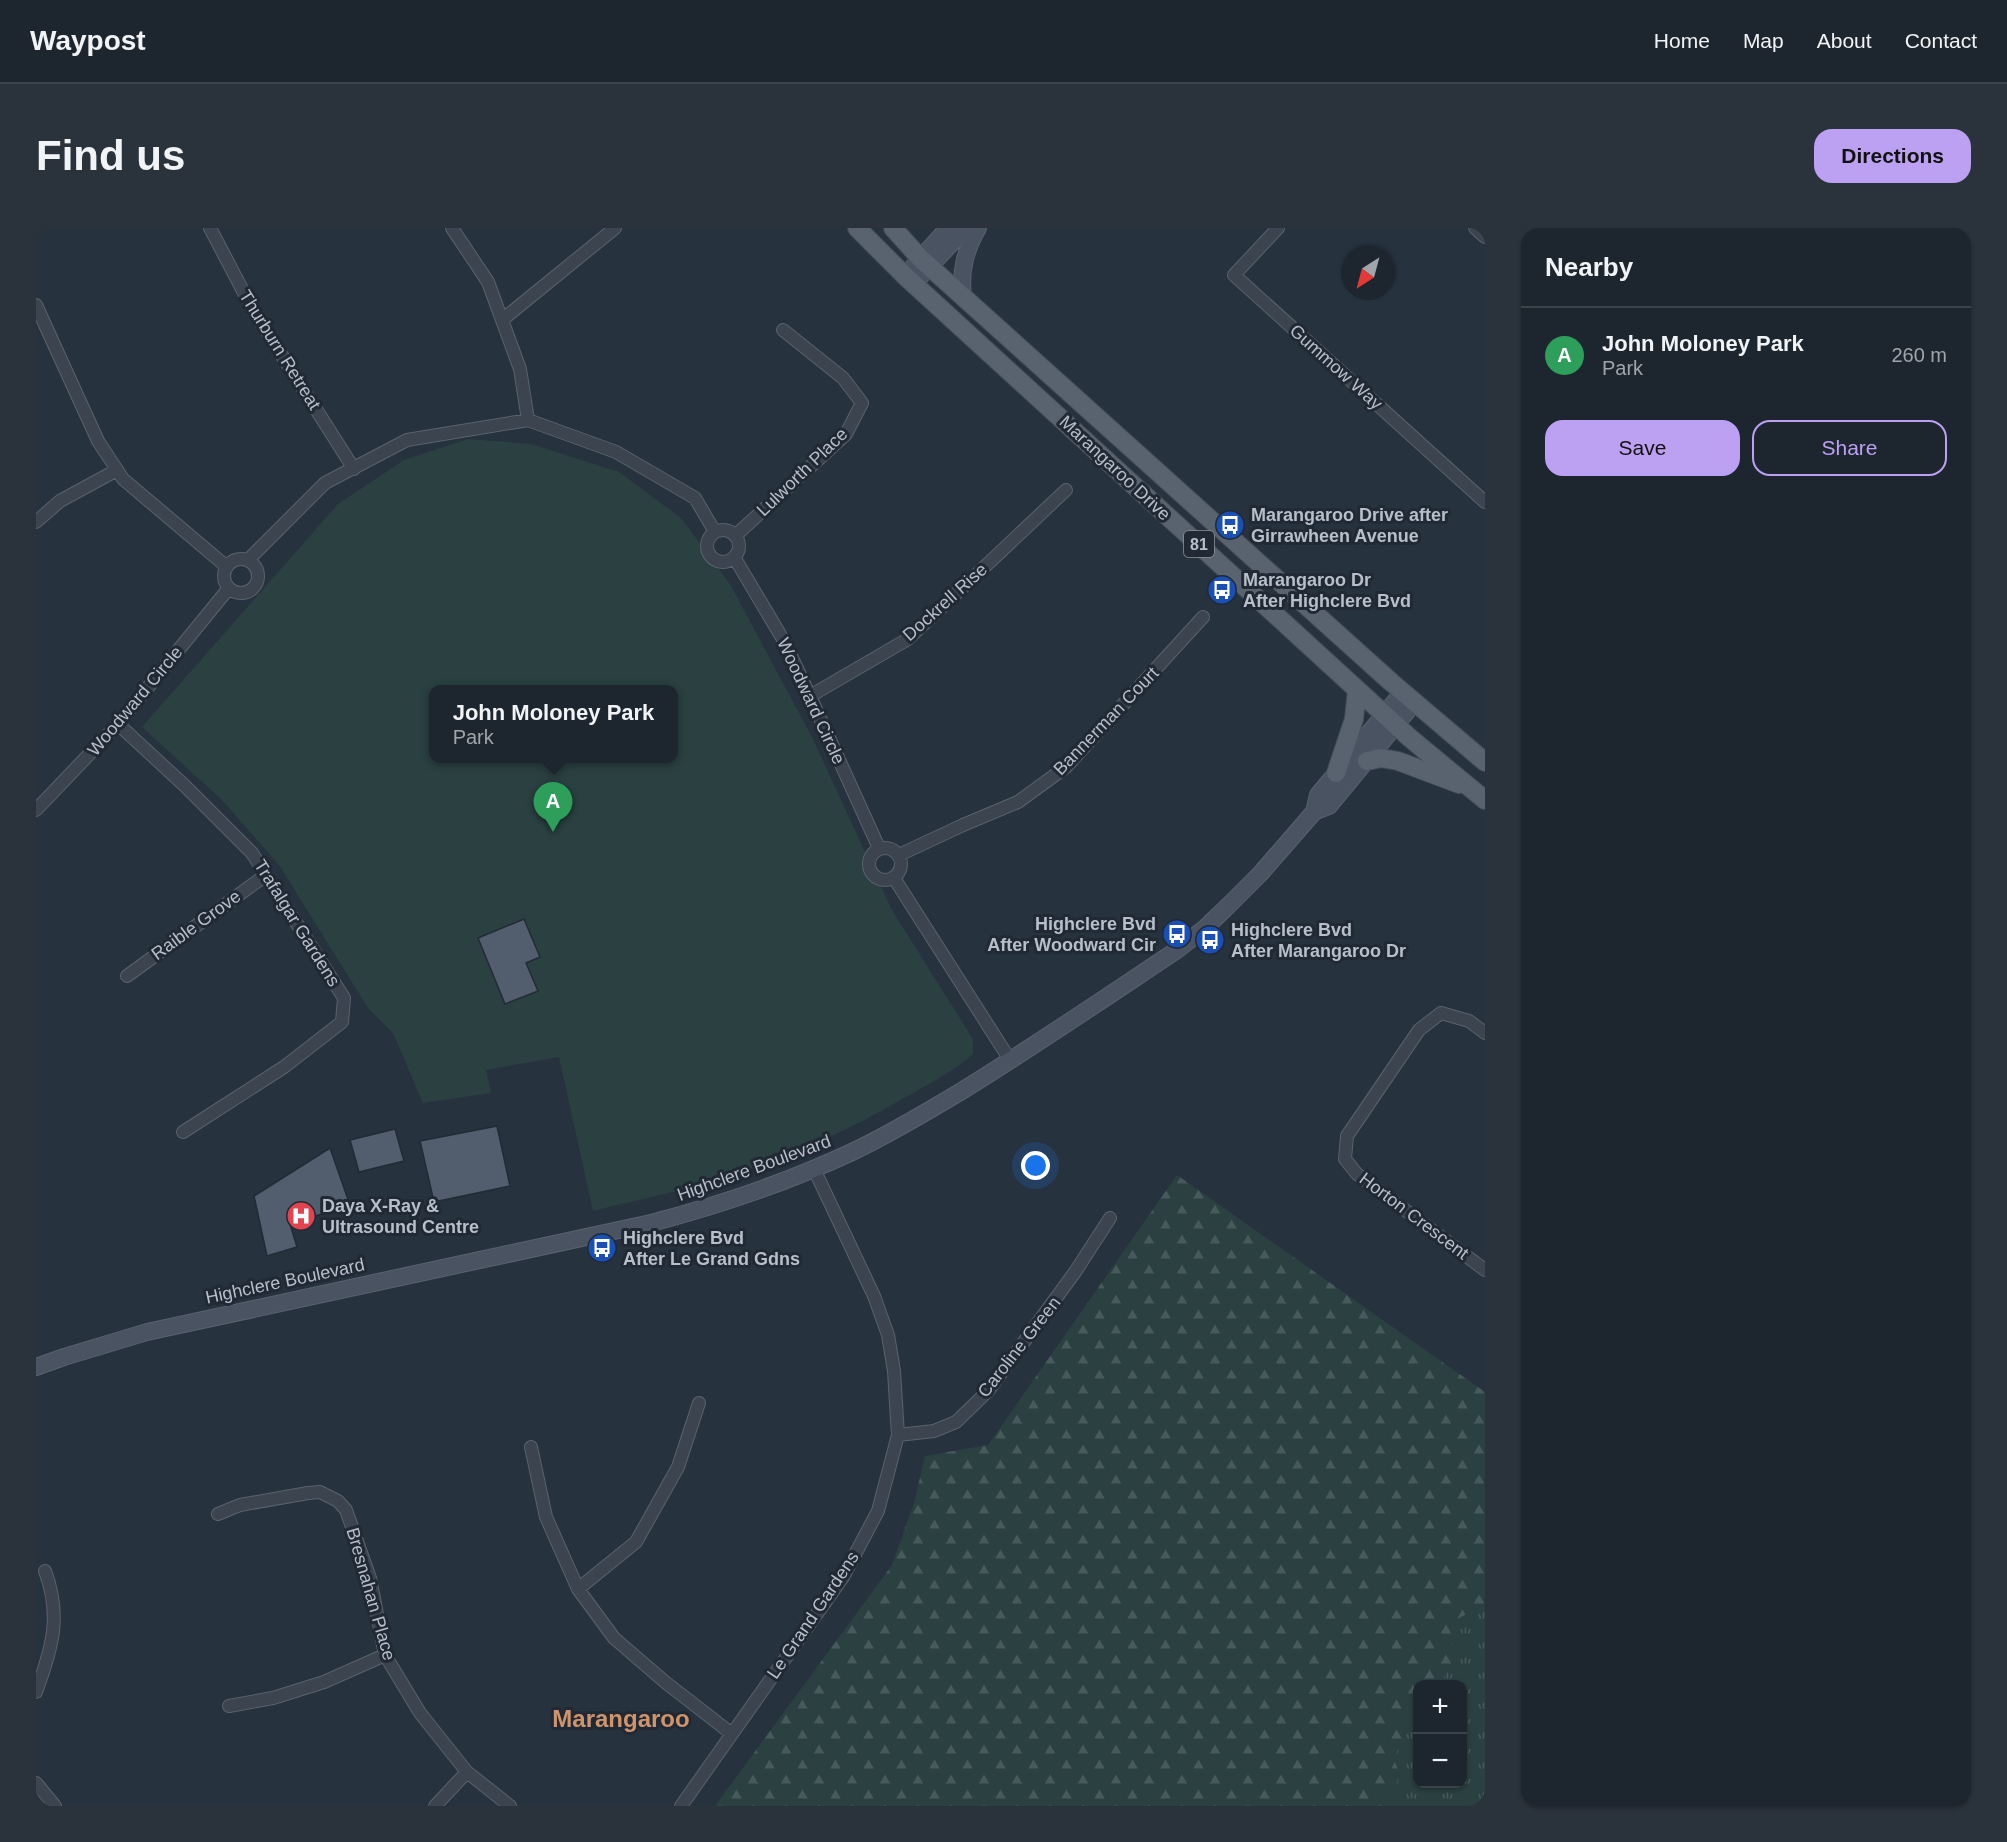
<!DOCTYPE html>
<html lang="en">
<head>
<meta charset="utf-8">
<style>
	body { margin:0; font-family:Helvetica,sans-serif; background:#2a323b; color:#f1f3f6 }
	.controls { position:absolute; right:18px; bottom:18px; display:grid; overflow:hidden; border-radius:12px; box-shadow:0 2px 4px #0004 }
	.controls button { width:54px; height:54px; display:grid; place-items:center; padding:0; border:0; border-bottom:2px solid #3b434b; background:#1d262f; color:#f1f3f6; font:30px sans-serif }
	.compass { position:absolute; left:1305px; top:18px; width:54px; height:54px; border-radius:50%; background:#1d262f; box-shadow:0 2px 4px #0004; rotate:216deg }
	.you { position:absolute; left:1000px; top:938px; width:21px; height:21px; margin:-15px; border:4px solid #fff; border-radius:50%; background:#1a73e8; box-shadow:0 0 0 9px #1a73e833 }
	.badge { display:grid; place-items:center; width:39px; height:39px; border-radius:50%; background:#bca0f2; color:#fff; font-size:20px; font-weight:700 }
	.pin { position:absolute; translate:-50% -50px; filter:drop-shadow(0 2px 3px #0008) }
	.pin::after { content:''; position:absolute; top:32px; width:21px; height:18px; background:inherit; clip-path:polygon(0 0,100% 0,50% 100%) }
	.popup { position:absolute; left:393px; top:457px; width:249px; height:78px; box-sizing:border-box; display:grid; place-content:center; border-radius:12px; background:#1d262f; filter:drop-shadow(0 2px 4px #0005); font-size:20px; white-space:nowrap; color:#a0a5aa }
	.popup b { font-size:22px; color:#f1f3f6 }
	.popup::after { content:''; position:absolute; left:50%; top:100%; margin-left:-12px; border:12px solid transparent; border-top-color:#1d262f }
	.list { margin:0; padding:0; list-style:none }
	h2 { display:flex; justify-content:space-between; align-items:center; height:78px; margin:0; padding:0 24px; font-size:26px }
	h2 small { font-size:20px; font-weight:400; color:#a0a5aa }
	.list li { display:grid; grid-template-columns:39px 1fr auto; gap:18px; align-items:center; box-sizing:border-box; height:96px; padding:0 24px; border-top:2px solid #3b434b }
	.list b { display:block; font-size:22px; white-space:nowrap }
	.list p { margin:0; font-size:20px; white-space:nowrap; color:#a0a5aa }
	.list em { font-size:20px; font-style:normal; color:#a0a5aa }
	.actions { display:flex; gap:12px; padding:18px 24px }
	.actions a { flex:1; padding:14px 0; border:2px solid #bca0f2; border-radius:18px; text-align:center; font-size:21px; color:#bca0f2 }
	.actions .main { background:#bca0f2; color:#111 }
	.map { position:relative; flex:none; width:1449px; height:1578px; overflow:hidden; border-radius:18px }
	header { display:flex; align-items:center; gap:36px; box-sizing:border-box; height:84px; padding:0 30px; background:#1d262f; border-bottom:2px solid #3b434b }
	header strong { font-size:28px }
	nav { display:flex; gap:33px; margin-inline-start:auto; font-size:21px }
	.intro { display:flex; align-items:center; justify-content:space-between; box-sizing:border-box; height:144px; padding:0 36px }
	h1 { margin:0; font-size:42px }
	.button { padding:15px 27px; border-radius:18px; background:#bca0f2; color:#111; font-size:21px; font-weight:700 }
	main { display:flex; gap:36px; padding:0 36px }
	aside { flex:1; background:#1d262f; border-radius:18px; box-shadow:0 2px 4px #0004 }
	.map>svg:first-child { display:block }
	.grass { fill:url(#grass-tufts); fill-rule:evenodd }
	.forest { fill:url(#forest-firs) }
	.park { fill:#2a4041; fill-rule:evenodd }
	.building { fill:#525d6d; stroke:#222b36; stroke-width:1.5 }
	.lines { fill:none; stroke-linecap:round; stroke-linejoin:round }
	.street-casing { stroke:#59626d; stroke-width:14 }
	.secondary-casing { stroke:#59626d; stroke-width:18 }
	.primary-casing { stroke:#444d58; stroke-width:20 }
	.street { stroke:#3b444f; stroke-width:12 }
	.secondary { stroke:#495362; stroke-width:16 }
	.primary { stroke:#59636f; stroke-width:18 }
	.labels { text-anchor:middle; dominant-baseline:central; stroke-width:6; stroke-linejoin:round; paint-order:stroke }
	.shield { fill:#202934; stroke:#8a929d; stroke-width:1.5 }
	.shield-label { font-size:16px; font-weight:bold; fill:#b7bfca }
	.street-label { font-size:18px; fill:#b7bfca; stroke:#202934 }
	.poi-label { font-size:18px; font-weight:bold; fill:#b7bfca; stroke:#202934; text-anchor:start }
	.district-label { font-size:24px; font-weight:bold; fill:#d0946c; stroke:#202934 }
</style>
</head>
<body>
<header>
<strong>Waypost</strong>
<nav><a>Home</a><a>Map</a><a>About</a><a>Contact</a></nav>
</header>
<div class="intro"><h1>Find us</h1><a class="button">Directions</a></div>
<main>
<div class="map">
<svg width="1449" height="1578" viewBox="0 0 1449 1578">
	<defs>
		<pattern id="grass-tufts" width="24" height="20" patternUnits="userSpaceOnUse" patternTransform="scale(1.5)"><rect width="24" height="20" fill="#2a4041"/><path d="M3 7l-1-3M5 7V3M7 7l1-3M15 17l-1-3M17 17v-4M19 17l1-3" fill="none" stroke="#475a5b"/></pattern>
		<pattern id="forest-firs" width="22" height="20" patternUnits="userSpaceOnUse" patternTransform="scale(1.5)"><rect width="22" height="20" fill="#2a4041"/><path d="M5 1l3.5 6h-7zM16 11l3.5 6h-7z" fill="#475a5b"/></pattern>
	</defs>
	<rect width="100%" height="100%" fill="#27323f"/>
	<!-- grass -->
	<path class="grass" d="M1449,1306V1578H1254ZM1382,1456H1426V1556H1382Z"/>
	<!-- forest -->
	<path class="forest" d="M1141,947L1449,1164V1376L1416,1394V1435L1404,1456H1382L1381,1471L1358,1532L1364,1546L1358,1562L1348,1578H679L856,1337L878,1275L889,1228L952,1217Z"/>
	<!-- park -->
	<path class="park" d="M432,211L495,216L583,244L645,290L694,356L777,511L856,682L937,811V826C919,843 894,855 872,868C825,895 776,919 724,938C670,958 613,969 557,983L523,829L450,842L455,865L387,875L357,805L332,780L243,637L185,571L106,499L302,276L368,232ZM397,462H637V530H397Z"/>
	<!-- building -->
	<path class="building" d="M488,691L504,729L490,735L502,763L469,776L442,710Z
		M461,898L474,958L398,974L384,913Z
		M359,901L368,933L323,944L314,912Z
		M294,920L314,977L254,996L261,1019L231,1028L218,968Z"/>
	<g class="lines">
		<!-- street casing -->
		<g class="street-casing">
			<path id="street" d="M174,0L217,82L318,241
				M416,0L452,54L484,141L492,192
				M1242,0L1198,47L1449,274
				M1439,0L1449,9
				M0,77L62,213L87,251L191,339
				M466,92L579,0
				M0,294L24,273L81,242
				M671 318a16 16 0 1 1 32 0a16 16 0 1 1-32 0Z
				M699,308L810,206L826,175L807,150L747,102
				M698,329L748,413L774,468L843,620
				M188 348a17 17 0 1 1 34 0a17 17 0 1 1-34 0Z
				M212,332L289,255L371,212L492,192L580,224L659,270L679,304
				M774,468L872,411L1030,262
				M82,496L149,558L216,625L308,770L306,794L248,839L147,904
				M0,582L82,496L193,360
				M833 636a16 16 0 1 1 32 0a16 16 0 1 1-32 0Z
				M863,627L927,597L982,574L1030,539L1167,389
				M858,650L974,832
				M91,748L230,647
				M1449,805L1433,793L1405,785L1383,802L1311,908L1309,931L1321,946L1449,1042
				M862,1207L898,1203L920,1194L952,1163L1039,1044L1074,990
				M495,1219L510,1289L542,1361L578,1410L629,1454L696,1506
				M182,1286L204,1277L272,1265L284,1264L302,1273L310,1282L334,1350L349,1427L384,1485L431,1544L474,1578
				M542,1361L600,1314L642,1239L663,1175
				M0,1464C16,1421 26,1388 9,1343
				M193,1478L237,1470L288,1454L349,1427
				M0,1555L19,1578
				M399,1578L431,1544
				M645,1578L807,1349L842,1283L862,1207L858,1143L852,1107L838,1068L778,941"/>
		</g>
		<!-- secondary casing -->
		<g class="secondary-casing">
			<path id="secondary" d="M869,48L912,0
				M878,55L930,0
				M927,69C924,43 929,23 942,0
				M1278,584L1282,567L1366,465
				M0,1139L28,1129L111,1104L615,995C684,977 752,954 816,924C854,906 889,885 924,864C997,819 1069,770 1141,722L1169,700L1192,678L1225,645L1278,584L1293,578L1378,475"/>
		</g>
		<!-- primary casing -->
		<g class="primary-casing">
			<path id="primary" d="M821,0L869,48L1374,510L1449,572
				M857,0L884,30L1355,454L1449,534
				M1331,533L1345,530L1362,533L1423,556
				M1300,545L1318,491L1321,462"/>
		</g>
		<!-- street -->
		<use href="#street" class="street"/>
		<!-- secondary -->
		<use href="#secondary" class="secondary"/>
		<!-- primary -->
		<use href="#primary" class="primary"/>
	</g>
	<!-- icons -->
	<defs>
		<g id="bus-disc" transform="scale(1.5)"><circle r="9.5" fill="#1a4fb4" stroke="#202934"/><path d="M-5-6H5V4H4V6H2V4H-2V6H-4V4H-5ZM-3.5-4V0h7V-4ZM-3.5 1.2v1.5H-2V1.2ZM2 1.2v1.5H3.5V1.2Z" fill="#fff"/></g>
		<g id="hospital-disc" transform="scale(1.5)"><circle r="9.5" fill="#e0444e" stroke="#202934"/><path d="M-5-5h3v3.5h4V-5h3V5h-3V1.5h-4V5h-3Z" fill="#fff"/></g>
	</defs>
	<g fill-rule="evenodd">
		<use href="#bus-disc" x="1194" y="297"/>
		<use href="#bus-disc" x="1186" y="362"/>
		<use href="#bus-disc" x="1141" y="706"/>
		<use href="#bus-disc" x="1174" y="712"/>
		<use href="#hospital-disc" x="265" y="988"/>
		<use href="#bus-disc" x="566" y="1020"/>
	</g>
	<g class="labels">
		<!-- shield labels -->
		<rect class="shield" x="1148" y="303" width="30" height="26" rx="4.5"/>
		<g class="shield-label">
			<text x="1163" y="316">81</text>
		</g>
		<!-- street labels -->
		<g class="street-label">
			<text transform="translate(244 122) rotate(58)">Thurburn Retreat</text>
			<text transform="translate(1300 139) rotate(42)">Gummow Way</text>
			<text transform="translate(1079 240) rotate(43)">Marangaroo Drive</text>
			<text transform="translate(766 244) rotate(-44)">Lulworth Place</text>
			<text transform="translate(909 374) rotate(-42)">Dockrell Rise</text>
			<text transform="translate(99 473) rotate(-50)">Woodward Circle</text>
			<text transform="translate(775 473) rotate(65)">Woodward Circle</text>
			<text transform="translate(1070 493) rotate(-46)">Bannerman Court</text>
			<text transform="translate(261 695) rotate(58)">Trafalgar Gardens</text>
			<text transform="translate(160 697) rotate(-36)">Raible Grove</text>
			<text transform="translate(718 940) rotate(-20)">Highclere Boulevard</text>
			<text transform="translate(1378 988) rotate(37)">Horton Crescent</text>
			<text transform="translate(249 1053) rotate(-12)">Highclere Boulevard</text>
			<text transform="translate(983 1119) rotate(-52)">Caroline Green</text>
			<text transform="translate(335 1366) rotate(74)">Bresnahan Place</text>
			<text transform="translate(777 1387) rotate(-56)">Le Grand Gardens</text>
		</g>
		<!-- poi labels -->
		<g class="poi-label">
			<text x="1215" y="287">Marangaroo Drive after<tspan x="1215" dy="21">Girrawheen Avenue</tspan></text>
			<text x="1207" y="352">Marangaroo Dr<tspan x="1207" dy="21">After Highclere Bvd</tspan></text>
			<text x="1120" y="696" text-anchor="end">Highclere Bvd<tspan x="1120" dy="21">After Woodward Cir</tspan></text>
			<text x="1195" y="702">Highclere Bvd<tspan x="1195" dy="21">After Marangaroo Dr</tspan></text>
			<text x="286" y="978">Daya X-Ray &amp;<tspan x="286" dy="21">Ultrasound Centre</tspan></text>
			<text x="587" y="1010">Highclere Bvd<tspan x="587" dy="21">After Le Grand Gdns</tspan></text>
		</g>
		<!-- district labels -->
		<g class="district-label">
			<text x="585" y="1490">Marangaroo</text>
		</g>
	</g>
</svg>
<div class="controls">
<button>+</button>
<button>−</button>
</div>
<svg class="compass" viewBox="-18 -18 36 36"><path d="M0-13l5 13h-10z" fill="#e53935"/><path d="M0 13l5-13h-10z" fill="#a0a5aa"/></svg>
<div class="you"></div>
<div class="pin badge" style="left:517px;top:604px;background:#2e9e5b">A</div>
<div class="popup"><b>John Moloney Park</b>Park</div>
</div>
<aside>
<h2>Nearby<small></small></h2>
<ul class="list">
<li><span class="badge" style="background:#2e9e5b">A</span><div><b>John Moloney Park</b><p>Park</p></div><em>260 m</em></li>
</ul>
<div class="actions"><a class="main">Save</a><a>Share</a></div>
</aside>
</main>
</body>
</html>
